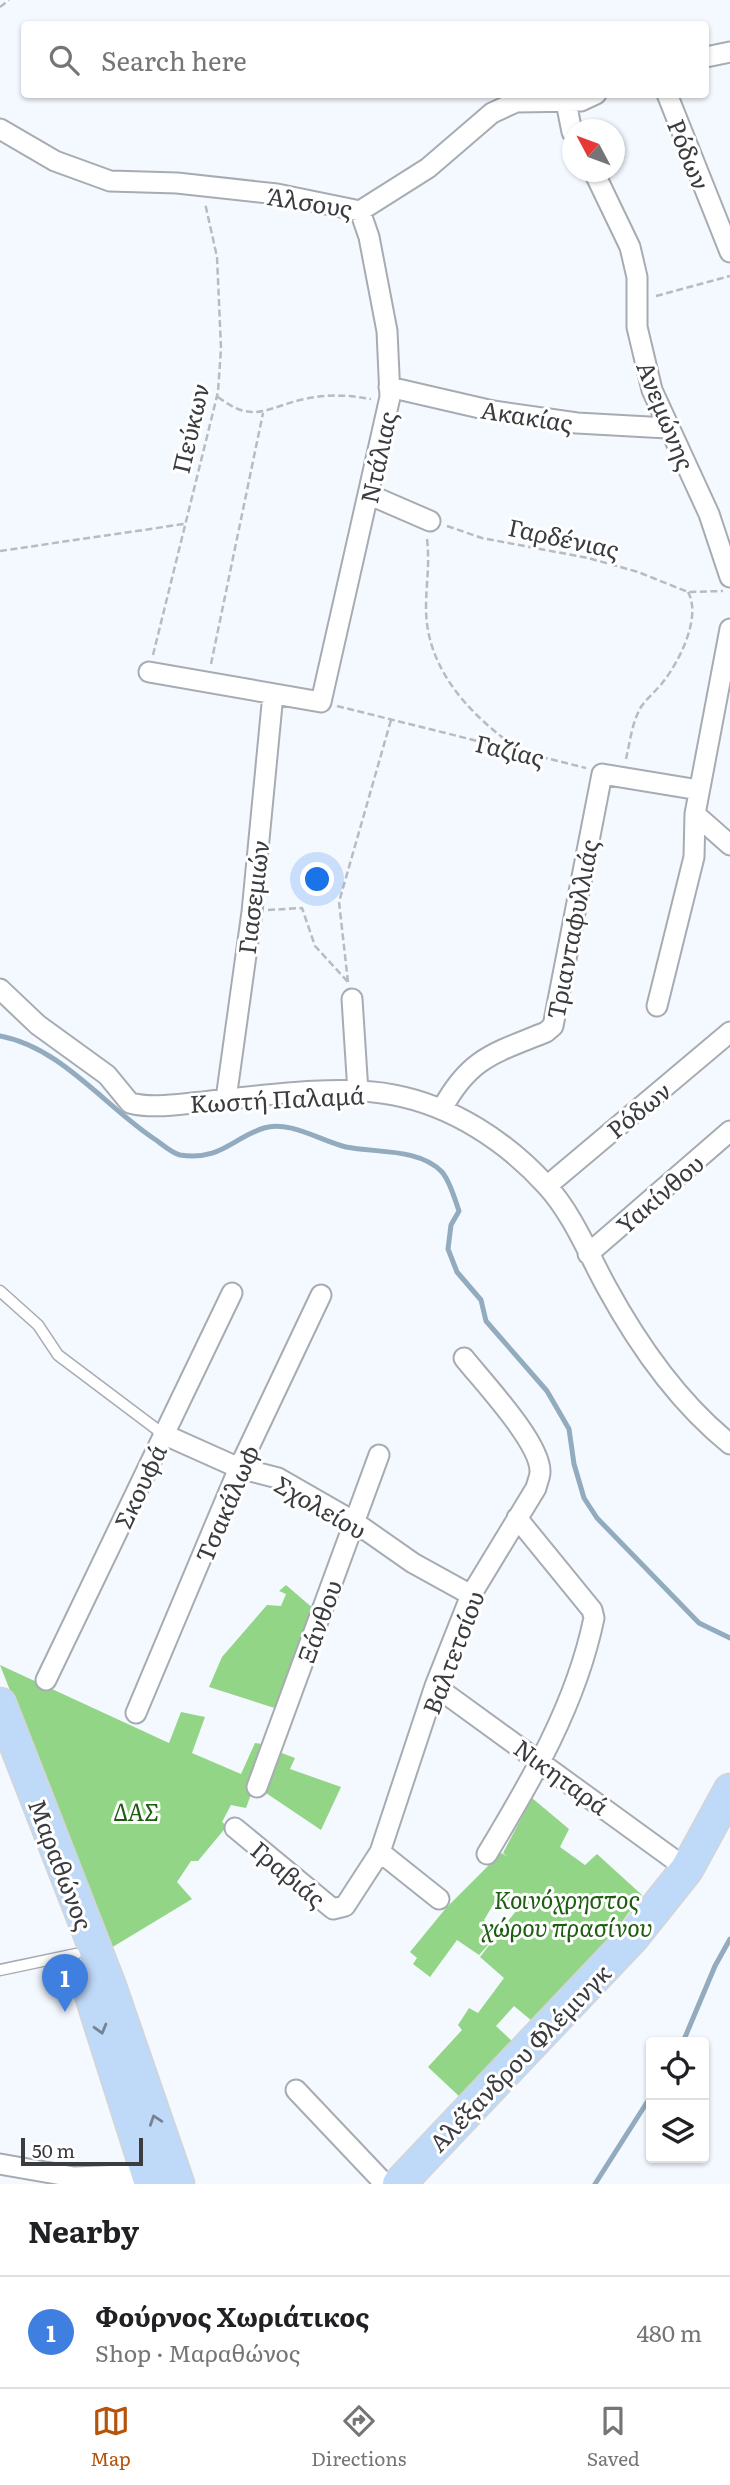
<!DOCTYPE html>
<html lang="en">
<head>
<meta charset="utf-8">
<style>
	body { margin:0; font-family:Literata,serif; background:#f2f2f2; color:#202124 }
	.controls { position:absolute; right:21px; bottom:21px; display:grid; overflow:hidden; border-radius:7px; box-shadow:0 2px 5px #0004 }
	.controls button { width:63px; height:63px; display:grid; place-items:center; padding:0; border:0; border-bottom:2px solid #e0e0e0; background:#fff; color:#202124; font:35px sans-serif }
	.compass { position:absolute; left:562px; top:119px; width:63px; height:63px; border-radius:50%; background:#fff; box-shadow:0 2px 5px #0004; rotate:311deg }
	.scale { position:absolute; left:21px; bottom:18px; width:122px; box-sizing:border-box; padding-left:7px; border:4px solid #3a3c3f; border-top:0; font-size:19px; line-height:24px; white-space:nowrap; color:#3a3c3f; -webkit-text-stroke:5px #fff; paint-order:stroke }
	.you { position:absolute; left:318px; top:880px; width:24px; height:24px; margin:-18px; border:5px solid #fff; border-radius:50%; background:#1a73e8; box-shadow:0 0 0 10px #1a73e833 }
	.badge { display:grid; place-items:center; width:46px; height:46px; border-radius:50%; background:#b45309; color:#fff; font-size:23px; font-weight:700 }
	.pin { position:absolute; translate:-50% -58px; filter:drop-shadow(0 2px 4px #0008) }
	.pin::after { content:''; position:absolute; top:37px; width:24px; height:21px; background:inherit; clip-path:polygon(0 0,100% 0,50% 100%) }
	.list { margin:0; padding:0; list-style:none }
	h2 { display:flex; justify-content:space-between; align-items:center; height:91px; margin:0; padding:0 28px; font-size:30px }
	h2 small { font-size:23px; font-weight:400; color:#757577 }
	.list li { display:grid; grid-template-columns:46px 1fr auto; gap:21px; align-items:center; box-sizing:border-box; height:112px; padding:0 28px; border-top:2px solid #e0e0e0 }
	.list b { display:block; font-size:26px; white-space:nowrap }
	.list p { margin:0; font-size:23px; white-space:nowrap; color:#757577 }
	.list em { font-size:23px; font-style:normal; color:#757577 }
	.icon { flex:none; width:38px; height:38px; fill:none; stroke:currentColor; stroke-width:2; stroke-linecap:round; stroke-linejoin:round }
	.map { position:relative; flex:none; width:730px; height:2184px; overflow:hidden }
	.search { position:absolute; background:#fff; box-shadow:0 2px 5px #0004; left:21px; right:21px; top:21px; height:77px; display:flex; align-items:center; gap:18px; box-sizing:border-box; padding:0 24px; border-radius:7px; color:#757577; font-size:26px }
	.sheet { height:203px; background:#fff }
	nav { display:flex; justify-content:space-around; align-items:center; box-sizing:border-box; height:98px; border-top:2px solid #e0e0e0; background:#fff; font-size:19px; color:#757577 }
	nav a { display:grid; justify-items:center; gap:4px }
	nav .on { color:#b45309 }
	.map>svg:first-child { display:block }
	.forest { fill:#92d586; fill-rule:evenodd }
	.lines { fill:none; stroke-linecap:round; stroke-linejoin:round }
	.stream { stroke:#92abbe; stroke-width:5 }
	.lane-casing { stroke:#a6acb2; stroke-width:13 }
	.street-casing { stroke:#a6acb2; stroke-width:23 }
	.primary-casing { stroke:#d4d4d5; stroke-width:35 }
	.path { stroke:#b8bcc1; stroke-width:2.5; stroke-dasharray:7 3.5; stroke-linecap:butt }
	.lane { stroke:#fff; stroke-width:10 }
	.street { stroke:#fff; stroke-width:19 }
	.primary { stroke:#bfd9f8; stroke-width:32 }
	.oneway { stroke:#768392 }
	.labels { text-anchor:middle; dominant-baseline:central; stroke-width:6; stroke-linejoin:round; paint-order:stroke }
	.street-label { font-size:24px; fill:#3a3c3f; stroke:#fff }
	.park-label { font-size:24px; font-style:italic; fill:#1d5d10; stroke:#fff }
</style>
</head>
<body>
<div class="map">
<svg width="730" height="2184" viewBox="0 0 730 2184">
	<rect width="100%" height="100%" fill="#f4f9ff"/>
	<!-- forest -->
	<path class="forest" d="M286,1585L315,1610L281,1710L209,1687L222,1657L267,1605L281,1606L286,1594L279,1591Z
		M0,1665L169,1743L181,1712L205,1717L192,1753L241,1774L255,1743L269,1745L246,1808L231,1805L222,1822L227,1826L198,1861H191L177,1882L192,1899L111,1948Z
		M279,1752L295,1758L290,1769L341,1787L321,1830L257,1787L261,1778L271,1779Z
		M532,1798L569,1829L560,1847L585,1865L597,1854L642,1895L609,1939L532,2021L514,2006L496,2026L515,2044L462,2099L428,2067L462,2030L458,2025L469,2008L478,2013L504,1978L480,1957L497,1935L479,1955L457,1940L430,1977L413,1964L417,1958L410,1952L446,1908L501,1853L507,1856L503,1853ZM516,1892L509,1903L517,1910L500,1931L484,1920L496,1900L505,1906Z"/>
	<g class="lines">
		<!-- stream -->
		<path class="stream" d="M0,1036C60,1047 104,1105 153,1138C161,1143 171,1153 180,1155C221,1161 232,1138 264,1128C289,1120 321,1141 346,1147C375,1153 420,1148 442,1172C450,1181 455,1200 459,1211L451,1225L448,1249L457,1272L481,1300L486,1321L547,1391L569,1429L574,1464L584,1498L597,1518L699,1623L730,1638
			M683,2042L715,1966L730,1939
			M595,2184L651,2096"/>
		<!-- lane casing -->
		<g class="lane-casing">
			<path id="lane" d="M0,1291L38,1325L58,1355L163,1434
				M0,1970L76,1954"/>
		</g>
		<!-- street casing -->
		<g class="street-casing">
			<path id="street" d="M706,57L730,52
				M667,94L730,252
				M566,102L572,132
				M0,129L55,161L110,181L177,183L277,194L360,211L428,168L492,113L516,102L581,101L596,94
				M594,172L630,247L637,277V327L652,390L709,514L730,577
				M389,387L493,411L577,423L667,428
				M370,495L430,521
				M149,672L321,702L390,397L387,331L369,237L360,211
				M695,814L730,845
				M0,989L38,1025L107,1075L130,1103C153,1109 179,1104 203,1102C259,1096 340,1084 394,1095C452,1106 506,1141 546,1185C572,1213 588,1253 606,1286C637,1343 679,1403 730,1444
				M352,999L358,1092
				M657,1006L694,857L695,814L730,629
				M226,1099L252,912L273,694
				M442,1109C470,1057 495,1053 546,1032L553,1026L602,774L699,790
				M547,1186L730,1032
				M588,1254L730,1131
				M163,1434L239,1468L278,1478L353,1521L413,1563L471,1595
				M46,1680L232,1293
				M435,1686L687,1869
				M136,1713L239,1468L321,1295
				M257,1787L379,1455
				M235,1828L333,1909L345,1906L380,1852L435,1686L471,1595L536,1488C537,1483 540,1477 540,1472C541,1443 483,1382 464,1358
				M380,1852L439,1899
				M487,1854C532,1779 576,1705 594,1618L592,1610L517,1518
				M296,2090L385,2184
				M0,2164L74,2177L148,2174"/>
		</g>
		<!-- primary casing -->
		<g class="primary-casing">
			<path id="primary" d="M0,1704L109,1984L178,2184
				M91,1995L151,2184
				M399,2184L632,1938L687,1869L730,1790"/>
		</g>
		<!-- path -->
		<path class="path" d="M0,7L9,0
			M656,296L730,276
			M218,397C255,425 266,407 305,399C327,394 349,395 371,399
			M447,526L482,538L588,558L638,572L688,592L723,591
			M427,539C430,566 426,583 426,608C426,671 473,718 521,751
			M0,551L184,524
			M153,655L218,392L221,348L217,257L205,203
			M211,664L263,413
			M337,706L586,768
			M626,759C630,742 632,722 641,707C647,698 656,691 663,682C679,662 702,617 688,592
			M268,910L302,908L315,946L348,982
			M348,982L339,902L391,720"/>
		<!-- lane -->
		<use href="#lane" class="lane"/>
		<!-- street -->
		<use href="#street" class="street"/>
		<!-- primary -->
		<use href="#primary" class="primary"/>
	</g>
	<!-- one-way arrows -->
	<defs><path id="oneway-chevron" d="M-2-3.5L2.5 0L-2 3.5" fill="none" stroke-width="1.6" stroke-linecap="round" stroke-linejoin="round" transform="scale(1.75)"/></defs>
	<g class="oneway">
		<use href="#oneway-chevron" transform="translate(101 2029) rotate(74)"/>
		<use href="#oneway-chevron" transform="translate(155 2120) rotate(-109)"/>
	</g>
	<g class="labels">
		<!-- street labels -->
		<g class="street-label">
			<text transform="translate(690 154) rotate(68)">Ρόδων</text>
			<text transform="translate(310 201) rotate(9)">Άλσους</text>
			<text transform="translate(527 415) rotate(9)">Ακακίας</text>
			<text transform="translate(667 415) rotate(68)">Ανεμώνης</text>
			<text transform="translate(189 428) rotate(-77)">Πεύκων</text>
			<text transform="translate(377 457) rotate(-78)">Ντάλιας</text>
			<text transform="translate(564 537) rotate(12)">Γαρδένιας</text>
			<text transform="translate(510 749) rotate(13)">Γαζίας</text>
			<text transform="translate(252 897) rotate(-83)">Γιασεμιών</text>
			<text transform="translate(571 929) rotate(-79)">Τριανταφυλλιάς</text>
			<text transform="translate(277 1098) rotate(-3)">Κωστή Παλαμά</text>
			<text transform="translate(638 1109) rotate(-39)">Ρόδων</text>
			<text transform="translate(659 1193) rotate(-41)">Υακίνθου</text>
			<text transform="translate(139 1486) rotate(-65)">Σκουφά</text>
			<text transform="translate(226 1503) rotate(-67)">Τσακάλωφ</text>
			<text transform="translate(321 1506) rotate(30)">Σχολείου</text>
			<text transform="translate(318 1621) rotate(-70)">Ξάνθου</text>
			<text transform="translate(452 1652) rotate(-69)">Βαλτετσίου</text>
			<text transform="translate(562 1776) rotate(36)">Νικηταρά</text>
			<text transform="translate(62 1864) rotate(69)">Μαραθώνος</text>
			<text transform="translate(289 1873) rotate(40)">Γραβιάς</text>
			<text transform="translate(519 2057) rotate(-46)">Αλέξανδρου Φλέμινγκ</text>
		</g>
		<!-- park labels -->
		<g class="park-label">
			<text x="136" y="1810">ΔΑΣ</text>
			<text x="567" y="1898">Κοινόχρηστος<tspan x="567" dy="28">χώρου πρασίνου</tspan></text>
		</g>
	</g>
</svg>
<div class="controls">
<button><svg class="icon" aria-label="locate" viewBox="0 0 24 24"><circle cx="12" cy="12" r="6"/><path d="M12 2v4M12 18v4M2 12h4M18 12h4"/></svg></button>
<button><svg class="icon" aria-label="layers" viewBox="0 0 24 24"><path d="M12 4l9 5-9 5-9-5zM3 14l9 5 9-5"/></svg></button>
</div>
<svg class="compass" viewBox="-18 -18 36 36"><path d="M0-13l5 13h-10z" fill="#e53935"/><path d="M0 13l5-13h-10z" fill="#757577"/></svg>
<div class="scale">50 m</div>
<div class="you"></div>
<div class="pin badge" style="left:65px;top:2012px;background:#3f7fe0">1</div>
<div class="search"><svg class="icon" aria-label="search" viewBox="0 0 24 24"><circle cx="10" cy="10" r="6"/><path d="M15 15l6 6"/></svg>Search here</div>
</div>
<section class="sheet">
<h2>Nearby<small></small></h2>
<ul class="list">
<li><span class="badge" style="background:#3f7fe0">1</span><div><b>Φούρνος Χωριάτικος</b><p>Shop · Μαραθώνος</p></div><em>480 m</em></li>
</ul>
</section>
<nav>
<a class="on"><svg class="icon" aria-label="map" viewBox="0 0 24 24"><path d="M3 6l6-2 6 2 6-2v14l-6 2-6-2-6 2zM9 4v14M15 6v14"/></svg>Map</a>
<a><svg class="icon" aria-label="directions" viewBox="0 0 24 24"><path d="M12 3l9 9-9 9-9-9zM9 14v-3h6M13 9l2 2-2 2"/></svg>Directions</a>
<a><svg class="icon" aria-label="saved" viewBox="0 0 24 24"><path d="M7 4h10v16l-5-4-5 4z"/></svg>Saved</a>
</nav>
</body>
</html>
